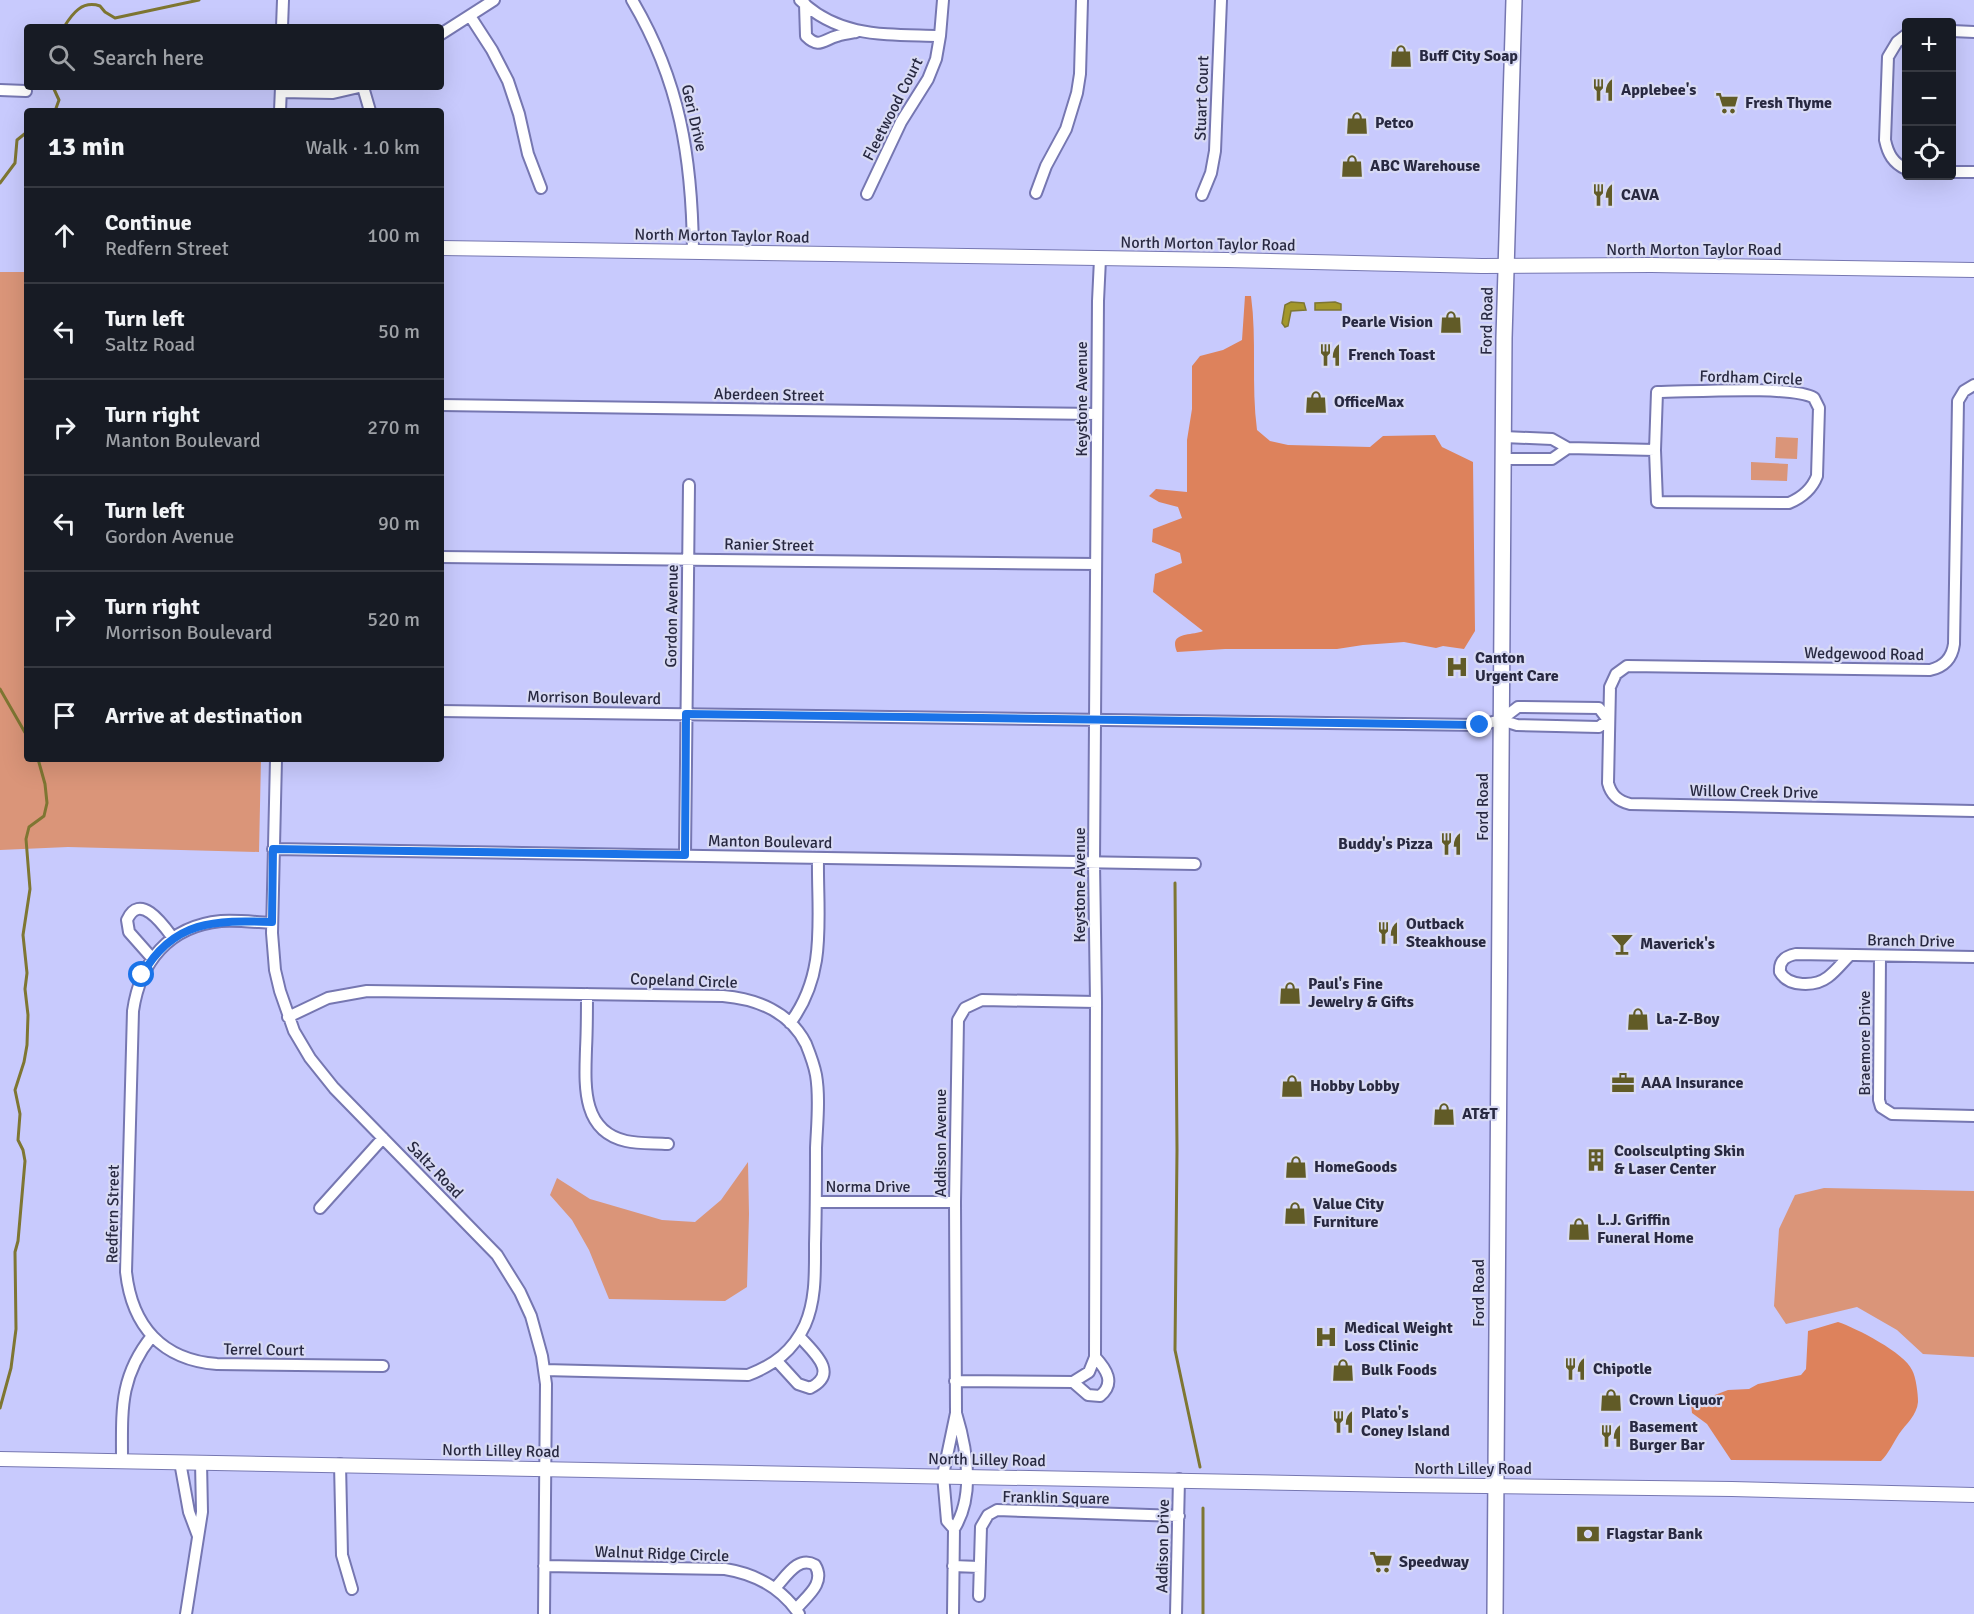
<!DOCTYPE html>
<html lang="en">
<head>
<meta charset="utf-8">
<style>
	body { margin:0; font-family:Signika,sans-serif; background:#20242c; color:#f1f3f6 }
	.controls { position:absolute; right:18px; top:18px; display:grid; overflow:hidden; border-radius:6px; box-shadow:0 6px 24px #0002 }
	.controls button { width:54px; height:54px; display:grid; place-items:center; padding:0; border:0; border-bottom:2px solid #363941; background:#171b24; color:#f1f3f6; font:30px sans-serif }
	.stop { position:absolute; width:18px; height:18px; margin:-14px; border:4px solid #1a73e8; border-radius:50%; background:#fff }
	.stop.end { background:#1a73e8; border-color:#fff; box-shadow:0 2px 6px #0008 }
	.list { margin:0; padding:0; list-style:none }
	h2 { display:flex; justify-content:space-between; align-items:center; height:78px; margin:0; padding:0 24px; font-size:26px }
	h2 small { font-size:20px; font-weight:400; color:#9ea1a6 }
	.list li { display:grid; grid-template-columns:39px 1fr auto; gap:18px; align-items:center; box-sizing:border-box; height:96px; padding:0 24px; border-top:2px solid #363941 }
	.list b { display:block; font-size:22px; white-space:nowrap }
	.list p { margin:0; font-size:20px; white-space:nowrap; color:#9ea1a6 }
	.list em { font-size:20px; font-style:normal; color:#9ea1a6 }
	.icon { flex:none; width:33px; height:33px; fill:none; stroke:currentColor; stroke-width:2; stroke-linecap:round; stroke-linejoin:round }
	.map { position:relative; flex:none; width:1974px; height:1614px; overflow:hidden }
	.search { position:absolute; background:#171b24; box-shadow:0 6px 24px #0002; left:24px; top:24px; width:420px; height:66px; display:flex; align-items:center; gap:15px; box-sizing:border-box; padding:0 21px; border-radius:6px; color:#9ea1a6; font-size:22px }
	.panel { position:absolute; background:#171b24; box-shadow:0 6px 24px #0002; left:24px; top:108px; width:420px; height:654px; border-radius:6px }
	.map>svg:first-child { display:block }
	.green { fill:#da9579 }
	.forest { fill:#dd825c }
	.water { fill:#a3972b; stroke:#7e7632; stroke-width:1.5 }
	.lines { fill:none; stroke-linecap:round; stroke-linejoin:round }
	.stream { stroke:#7e7632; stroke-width:3 }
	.street-casing { stroke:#7677b1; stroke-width:14 }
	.secondary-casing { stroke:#7677b1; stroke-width:16 }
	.primary-casing { stroke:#7677b1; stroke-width:18 }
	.street { stroke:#fff; stroke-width:10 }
	.secondary { stroke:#fff; stroke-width:14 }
	.primary { stroke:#fff; stroke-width:15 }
	.route { stroke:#1a73e8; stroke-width:8 }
	.labels { text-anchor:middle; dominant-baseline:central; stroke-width:4.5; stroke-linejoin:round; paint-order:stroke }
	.poi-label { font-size:16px; font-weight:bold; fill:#282941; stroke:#d8daf4; text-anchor:start }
	.street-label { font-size:16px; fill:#282941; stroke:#d8daf4 }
</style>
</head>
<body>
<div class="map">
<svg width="1974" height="1614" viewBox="0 0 1974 1614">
	<rect width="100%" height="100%" fill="#c8cafd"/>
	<!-- green -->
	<path class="green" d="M0,272H27V759H261L259,852L68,847L0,850Z
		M1776,437L1798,438L1797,459L1775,458Z
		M1751,462L1788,464L1787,481L1751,480Z
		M748,1162L749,1214L747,1287L725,1301L609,1299L589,1250L572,1220L550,1195L557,1178L590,1199L662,1220L695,1222L721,1200Z
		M1824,1188L1974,1191V1357L1923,1354L1897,1330L1857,1307L1786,1324L1774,1306L1779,1229L1795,1195Z"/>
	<!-- forest -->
	<path class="forest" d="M1245,296H1251C1257,340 1251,385 1257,430L1270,441L1288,445L1370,447L1383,436L1435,435L1442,447L1473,462L1475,631L1464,649L1443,646L1436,648L1404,642L1363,645L1337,649H1225L1177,652C1168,631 1192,636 1203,631L1153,592L1155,574L1182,563L1180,553L1152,542L1153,529L1182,518L1178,507L1159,502L1149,496L1156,489L1187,492V440L1192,409V366L1200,356L1223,350L1242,340Z
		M1838,1322C1856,1328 1905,1353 1912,1370C1916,1377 1918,1394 1918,1402C1917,1415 1906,1424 1899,1434C1893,1443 1889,1453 1881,1461L1731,1460L1707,1424L1692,1413L1691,1404L1728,1390L1749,1389L1758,1384L1801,1375L1806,1369L1808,1331Z"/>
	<!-- water -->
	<path class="water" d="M1291,302L1304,303L1306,310L1291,311L1288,326L1285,327L1282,323L1285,305Z
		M1335,302L1341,304V310H1315V303Z"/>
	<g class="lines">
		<!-- stream -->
		<path class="stream" d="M64,27C72,14 82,0 100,6L105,12L115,18L199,0
			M53,87L59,100L55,111
			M0,183L15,163L17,140L27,132
			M0,689L27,736
			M1175,883L1177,1150L1175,1350L1200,1467
			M0,1408L11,1368L16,1329L15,1252L18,1241L25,1161L23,1150L18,1140L20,1114L15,1090L24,1062L27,1045L28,1015L25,989L27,973L23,935L30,889L26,839L29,827L44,816L47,803L45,784L38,759
			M1203,1614V1508"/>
		<!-- street casing -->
		<g class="street-casing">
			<path id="street" d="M632,0C680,81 692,158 693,251
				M800,0C840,39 889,34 940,36
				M805,4L806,36C819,49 823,40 837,36C843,34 850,33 856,32
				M470,16L492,50L508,81L519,114L528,154L541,188
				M282,27L283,0
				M1952,31L1974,32
				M441,34L494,0
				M1906,35L1897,42L1888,57L1885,140C1888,154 1893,163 1906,169
				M363,87L370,111
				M0,90L26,91
				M281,92L333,93L359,87
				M280,111L281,87
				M1952,172H1974
				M1036,193L1046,166L1066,129L1077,93L1080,74L1082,0
				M867,194L901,122L928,79L936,59L940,36L943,0
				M1202,195L1211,173L1215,151L1221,0
				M1974,385L1964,391L1958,401L1954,644C1952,659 1943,667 1930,670L1627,666L1616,674L1610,687L1608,783C1611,795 1618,801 1630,804L1974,811
				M1657,392C1688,392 1793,385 1814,398L1819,408L1817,476C1812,489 1801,498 1789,503L1657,502L1655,450Z
				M441,405L1097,414
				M1568,448L1655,450
				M1503,459H1552L1568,448L1552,439L1504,437
				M441,557L1096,564
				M441,711L1480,725L1501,720L1518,707L1599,708L1608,720
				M1501,720L1517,725L1599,727L1608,720
				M276,759L272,933L275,970L280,991L294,1031L310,1058L334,1088L497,1255L520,1292L531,1316L542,1356L546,1384L544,1614
				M273,849L1195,864
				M685,855L689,485
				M272,923C255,922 238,920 221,921C169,926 140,962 133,1011L126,1272C132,1326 162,1360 217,1364L383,1366
				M1849,956C1842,963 1836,971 1828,977C1815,987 1788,987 1780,972C1779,960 1786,956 1796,954L1974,957
				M1880,956L1879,1100L1881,1107L1892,1114L1974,1116
				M152,958L129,932L127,920C140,891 164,926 173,938
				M587,994C587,1012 587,1030 586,1049C585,1084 581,1131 626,1141C639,1144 654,1143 668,1144
				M288,1017L328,998L367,991L723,996C757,999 790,1012 806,1044C810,1054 814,1064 816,1075C820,1098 817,1124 816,1148C816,1180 816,1212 815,1244C815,1272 816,1300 805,1325C793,1351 774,1365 748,1375L544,1370
				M790,1023C828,973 817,917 818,858
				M816,1202H955
				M320,1208L383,1138
				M777,1361L798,1384L810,1388C840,1373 813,1352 799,1336
				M955,1381L1073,1382L1089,1372L1095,1357L1096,1002L1094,862L1098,301L1100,259
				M1073,1382L1088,1395L1100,1396C1116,1383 1106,1369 1095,1357
				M956,1413L955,1202L958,1020L965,1008L982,1000L1096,1002
				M122,1460C122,1411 119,1377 152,1336
				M180,1462L189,1512L198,1536
				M340,1464L342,1555L352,1589
				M544,1566L725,1569C756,1574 781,1587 799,1614
				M953,1566L979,1567
				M775,1588C786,1577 798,1555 815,1565C826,1583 807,1596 796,1609
				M979,1596L981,1527L988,1515L997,1510L1179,1516
				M186,1614L202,1512L201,1462
				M953,1614L954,1529C975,1496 967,1449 956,1413L943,1475L947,1521L954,1529
				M1176,1614L1179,1479"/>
		</g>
		<!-- secondary casing -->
		<g class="secondary-casing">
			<path id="secondary" d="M441,248L1227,260L1482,266L1651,265L1974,270
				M0,1459L1401,1485L1732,1489L1974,1495"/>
		</g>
		<!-- primary casing -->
		<g class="primary-casing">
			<path id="primary" d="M1495,1614L1504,338L1514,0"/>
		</g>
		<!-- street -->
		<use href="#street" class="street"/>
		<!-- secondary -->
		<use href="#secondary" class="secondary"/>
		<!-- primary -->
		<use href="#primary" class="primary"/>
	</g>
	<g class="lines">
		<!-- route -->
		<path class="route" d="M142,975C173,920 215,920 272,922L273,849L685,855L686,714L1480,725"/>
	</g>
	<!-- icons -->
	<defs>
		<g id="shop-bare" transform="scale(1.8)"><path d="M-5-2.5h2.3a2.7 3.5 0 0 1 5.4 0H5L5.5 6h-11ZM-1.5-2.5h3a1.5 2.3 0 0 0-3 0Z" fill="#615b27" stroke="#d8daf4" stroke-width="2.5" paint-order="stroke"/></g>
		<g id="restaurant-bare" transform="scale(1.8)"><path d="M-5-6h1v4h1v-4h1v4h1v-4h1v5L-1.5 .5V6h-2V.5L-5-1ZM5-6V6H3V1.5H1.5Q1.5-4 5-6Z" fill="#615b27" stroke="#d8daf4" stroke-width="2.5" paint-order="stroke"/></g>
		<g id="supermarket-bare" transform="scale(1.8)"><path d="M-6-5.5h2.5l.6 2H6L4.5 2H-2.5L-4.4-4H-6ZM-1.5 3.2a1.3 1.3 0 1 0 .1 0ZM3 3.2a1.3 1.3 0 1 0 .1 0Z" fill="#615b27" stroke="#d8daf4" stroke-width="2.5" paint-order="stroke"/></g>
		<g id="hospital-bare" transform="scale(1.8)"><path d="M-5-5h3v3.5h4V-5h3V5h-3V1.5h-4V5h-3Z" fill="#615b27" stroke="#d8daf4" stroke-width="2.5" paint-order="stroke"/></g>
		<g id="bar-bare" transform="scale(1.8)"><path d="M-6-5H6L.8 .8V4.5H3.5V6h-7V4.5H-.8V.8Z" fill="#615b27" stroke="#d8daf4" stroke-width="2.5" paint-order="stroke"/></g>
		<g id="office-bare" transform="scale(1.8)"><path d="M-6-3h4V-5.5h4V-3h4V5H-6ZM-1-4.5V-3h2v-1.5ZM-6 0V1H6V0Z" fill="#615b27" stroke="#d8daf4" stroke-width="2.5" paint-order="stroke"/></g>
		<g id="building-bare" transform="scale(1.8)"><path d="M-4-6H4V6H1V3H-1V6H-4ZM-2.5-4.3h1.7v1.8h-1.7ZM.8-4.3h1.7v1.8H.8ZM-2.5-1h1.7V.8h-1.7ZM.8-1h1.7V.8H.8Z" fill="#615b27" stroke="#d8daf4" stroke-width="2.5" paint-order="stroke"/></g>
		<g id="bank-bare" transform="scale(1.8)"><path d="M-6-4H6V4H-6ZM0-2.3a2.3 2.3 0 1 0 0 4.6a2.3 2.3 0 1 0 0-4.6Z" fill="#615b27" stroke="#d8daf4" stroke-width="2.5" paint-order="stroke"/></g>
	</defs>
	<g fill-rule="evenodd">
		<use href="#shop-bare" x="1401" y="56"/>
		<use href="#restaurant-bare" x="1603" y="90"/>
		<use href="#supermarket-bare" x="1727" y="103"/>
		<use href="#shop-bare" x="1357" y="123"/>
		<use href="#shop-bare" x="1352" y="166"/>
		<use href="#restaurant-bare" x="1603" y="195"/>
		<use href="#shop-bare" x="1451" y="322"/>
		<use href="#restaurant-bare" x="1330" y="355"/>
		<use href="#shop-bare" x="1316" y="402"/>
		<use href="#hospital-bare" x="1457" y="667"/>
		<use href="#restaurant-bare" x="1451" y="844"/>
		<use href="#restaurant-bare" x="1388" y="933"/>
		<use href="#bar-bare" x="1622" y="944"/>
		<use href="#shop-bare" x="1290" y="993"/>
		<use href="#shop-bare" x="1638" y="1019"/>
		<use href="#office-bare" x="1623" y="1083"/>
		<use href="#shop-bare" x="1292" y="1086"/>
		<use href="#shop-bare" x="1444" y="1114"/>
		<use href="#building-bare" x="1596" y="1160"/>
		<use href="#shop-bare" x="1296" y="1167"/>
		<use href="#shop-bare" x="1295" y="1213"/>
		<use href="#shop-bare" x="1579" y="1229"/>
		<use href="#hospital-bare" x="1326" y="1337"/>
		<use href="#restaurant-bare" x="1575" y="1369"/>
		<use href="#shop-bare" x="1343" y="1370"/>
		<use href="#shop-bare" x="1611" y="1400"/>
		<use href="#restaurant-bare" x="1343" y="1422"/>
		<use href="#restaurant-bare" x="1611" y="1436"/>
		<use href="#bank-bare" x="1588" y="1534"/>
		<use href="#supermarket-bare" x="1381" y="1562"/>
	</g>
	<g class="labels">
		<!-- poi labels -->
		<g class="poi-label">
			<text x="1419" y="56">Buff City Soap</text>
			<text x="1621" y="90">Applebee's</text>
			<text x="1745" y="103">Fresh Thyme</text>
			<text x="1375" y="123">Petco</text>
			<text x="1370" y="166">ABC Warehouse</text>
			<text x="1621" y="195">CAVA</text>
			<text x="1433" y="322" text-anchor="end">Pearle Vision</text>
			<text x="1348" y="355">French Toast</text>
			<text x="1334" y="402">OfficeMax</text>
			<text x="1475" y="658">Canton<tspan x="1475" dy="18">Urgent Care</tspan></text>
			<text x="1433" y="844" text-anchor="end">Buddy's Pizza</text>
			<text x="1406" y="924">Outback<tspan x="1406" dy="18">Steakhouse</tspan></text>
			<text x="1640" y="944">Maverick's</text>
			<text x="1308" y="984">Paul's Fine<tspan x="1308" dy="18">Jewelry &amp; Gifts</tspan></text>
			<text x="1656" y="1019">La-Z-Boy</text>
			<text x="1641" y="1083">AAA Insurance</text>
			<text x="1310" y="1086">Hobby Lobby</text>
			<text x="1462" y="1114">AT&amp;T</text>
			<text x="1614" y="1151">Coolsculpting Skin<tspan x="1614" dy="18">&amp; Laser Center</tspan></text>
			<text x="1314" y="1167">HomeGoods</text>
			<text x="1313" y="1204">Value City<tspan x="1313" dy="18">Furniture</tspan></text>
			<text x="1597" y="1220">L.J. Griffin<tspan x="1597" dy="18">Funeral Home</tspan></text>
			<text x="1344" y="1328">Medical Weight<tspan x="1344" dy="18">Loss Clinic</tspan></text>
			<text x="1593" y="1369">Chipotle</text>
			<text x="1361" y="1370">Bulk Foods</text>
			<text x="1629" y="1400">Crown Liquor</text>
			<text x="1361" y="1413">Plato's<tspan x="1361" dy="18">Coney Island</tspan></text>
			<text x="1629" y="1427">Basement<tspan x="1629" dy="18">Burger Bar</tspan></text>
			<text x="1606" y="1534">Flagstar Bank</text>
			<text x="1399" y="1562">Speedway</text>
		</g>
		<!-- street labels -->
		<g class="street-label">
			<text transform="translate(1202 98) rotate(-88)">Stuart Court</text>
			<text transform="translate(893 109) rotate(-63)">Fleetwood Court</text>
			<text transform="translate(694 118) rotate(77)">Geri Drive</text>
			<text transform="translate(722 236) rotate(1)">North Morton Taylor Road</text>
			<text transform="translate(1208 244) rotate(1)">North Morton Taylor Road</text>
			<text x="1694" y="250">North Morton Taylor Road</text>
			<text transform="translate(1487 321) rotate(-89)">Ford Road</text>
			<text transform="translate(1751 378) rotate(2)">Fordham Circle</text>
			<text transform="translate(769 395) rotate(1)">Aberdeen Street</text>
			<text transform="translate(1082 399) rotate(-90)">Keystone Avenue</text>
			<text transform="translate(769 545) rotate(1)">Ranier Street</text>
			<text transform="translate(672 616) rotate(-89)">Gordon Avenue</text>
			<text transform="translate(1864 654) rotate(1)">Wedgewood Road</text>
			<text transform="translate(594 698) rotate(1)">Morrison Boulevard</text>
			<text transform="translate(1754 792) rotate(1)">Willow Creek Drive</text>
			<text transform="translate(1483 807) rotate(-90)">Ford Road</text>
			<text transform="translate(770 842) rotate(1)">Manton Boulevard</text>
			<text transform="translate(1080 885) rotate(-90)">Keystone Avenue</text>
			<text transform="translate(1911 941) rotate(1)">Branch Drive</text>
			<text transform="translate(684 981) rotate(2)">Copeland Circle</text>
			<text transform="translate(1865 1043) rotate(-90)">Braemore Drive</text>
			<text transform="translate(941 1143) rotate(-90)">Addison Avenue</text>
			<text transform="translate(435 1170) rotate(46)">Saltz Road</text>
			<text x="868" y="1187">Norma Drive</text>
			<text transform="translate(113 1214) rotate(-89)">Redfern Street</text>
			<text transform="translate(1479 1293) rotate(-90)">Ford Road</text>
			<text transform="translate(264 1350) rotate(1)">Terrel Court</text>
			<text transform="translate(501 1451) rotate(1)">North Lilley Road</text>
			<text transform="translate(987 1460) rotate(1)">North Lilley Road</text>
			<text x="1473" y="1469">North Lilley Road</text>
			<text transform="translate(1056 1498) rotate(1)">Franklin Square</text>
			<text transform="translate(1163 1546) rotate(-89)">Addison Drive</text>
			<text transform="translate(662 1554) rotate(2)">Walnut Ridge Circle</text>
		</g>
	</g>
</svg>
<div class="controls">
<button>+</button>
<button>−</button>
<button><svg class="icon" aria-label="locate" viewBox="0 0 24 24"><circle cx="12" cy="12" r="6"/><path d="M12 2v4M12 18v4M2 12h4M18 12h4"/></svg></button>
</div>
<div class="stop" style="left:142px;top:975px"></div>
<div class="stop end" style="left:1480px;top:725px"></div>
<div class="search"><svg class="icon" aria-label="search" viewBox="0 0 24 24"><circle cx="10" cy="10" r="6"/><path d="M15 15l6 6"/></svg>Search here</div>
<section class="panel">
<h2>13 min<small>Walk · 1.0 km</small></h2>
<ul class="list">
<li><svg class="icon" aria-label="ahead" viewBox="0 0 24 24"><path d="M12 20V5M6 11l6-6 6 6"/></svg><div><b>Continue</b><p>Redfern Street</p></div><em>100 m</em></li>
<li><svg class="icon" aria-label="left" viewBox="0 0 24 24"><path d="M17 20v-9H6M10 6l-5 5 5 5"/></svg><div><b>Turn left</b><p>Saltz Road</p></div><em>50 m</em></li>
<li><svg class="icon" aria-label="right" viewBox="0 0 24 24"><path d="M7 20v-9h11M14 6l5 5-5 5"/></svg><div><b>Turn right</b><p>Manton Boulevard</p></div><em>270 m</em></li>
<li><svg class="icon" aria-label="left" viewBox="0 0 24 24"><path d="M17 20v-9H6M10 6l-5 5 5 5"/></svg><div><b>Turn left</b><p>Gordon Avenue</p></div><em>90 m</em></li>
<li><svg class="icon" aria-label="right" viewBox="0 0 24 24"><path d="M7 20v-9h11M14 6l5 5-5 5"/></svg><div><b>Turn right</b><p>Morrison Boulevard</p></div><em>520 m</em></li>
<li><svg class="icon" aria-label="arrive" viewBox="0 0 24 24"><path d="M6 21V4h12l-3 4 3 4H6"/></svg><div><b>Arrive at destination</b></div></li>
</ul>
</section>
</div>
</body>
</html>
